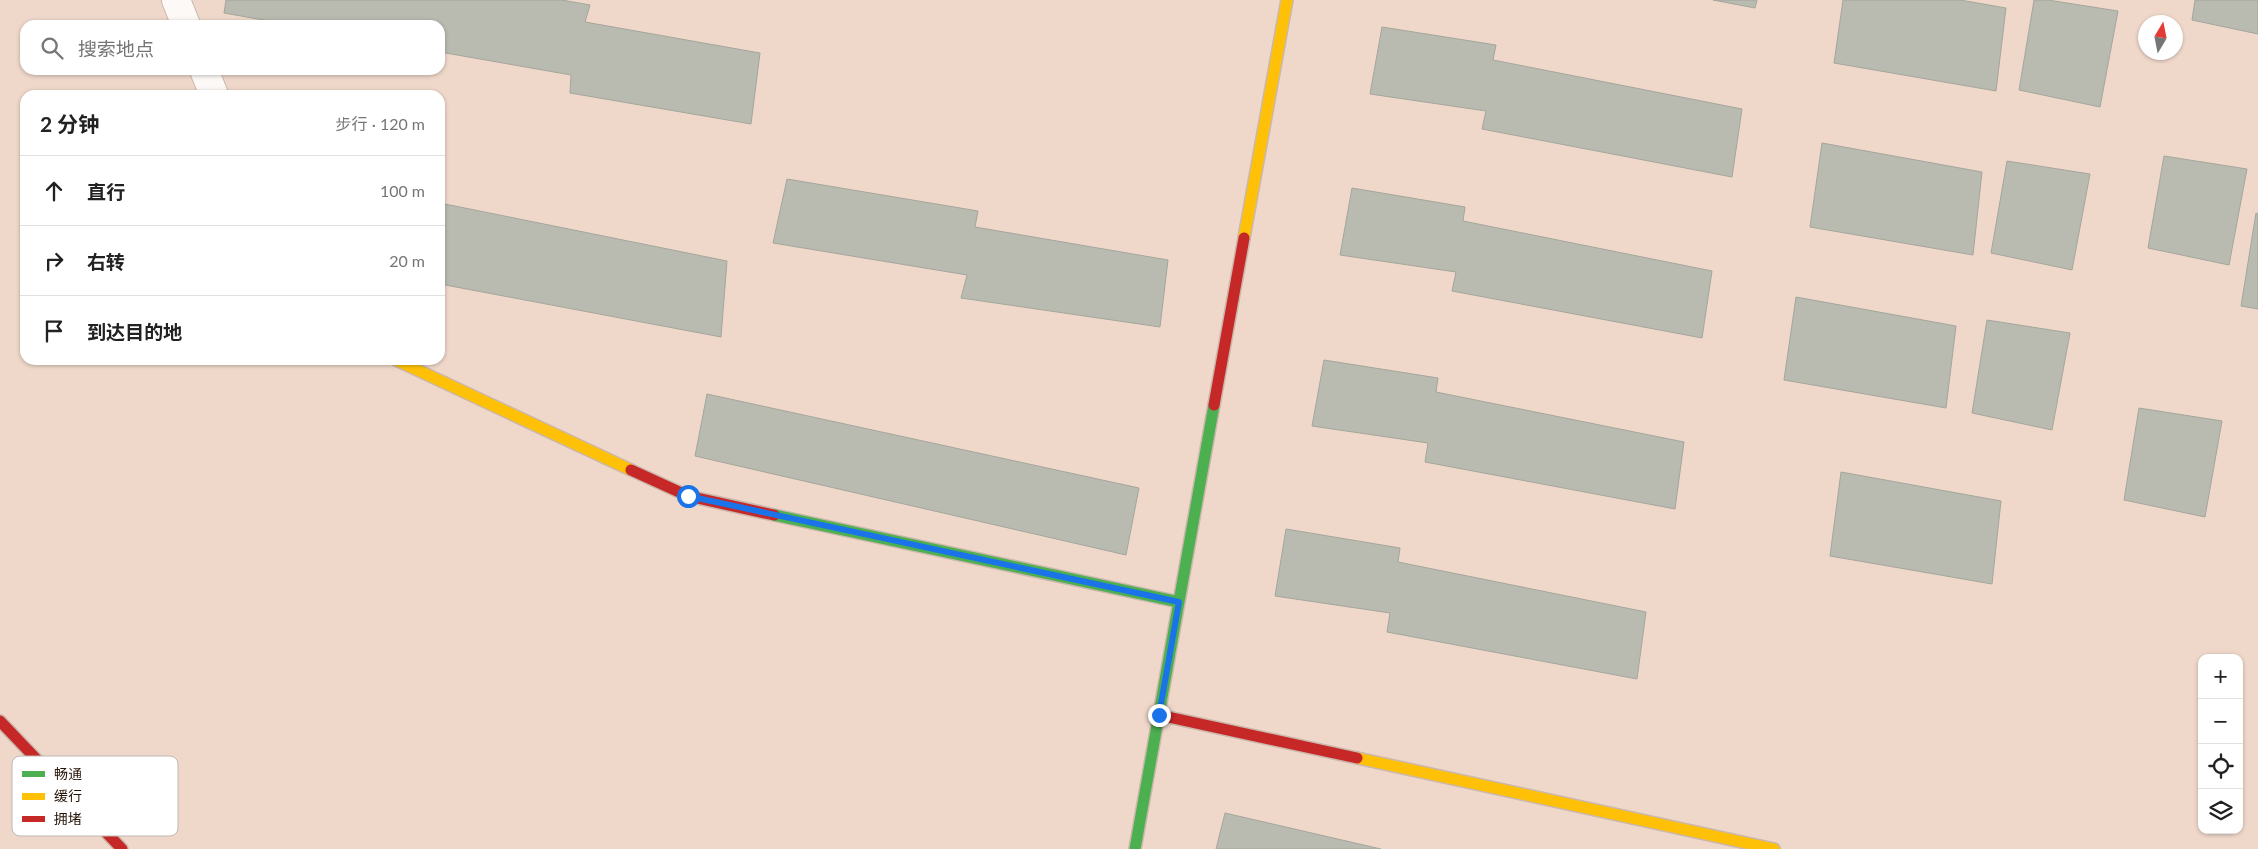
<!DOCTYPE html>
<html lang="zh">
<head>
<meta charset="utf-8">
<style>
	body { margin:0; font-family:Lato,"Noto Sans SC",sans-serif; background:#f6f6f6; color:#222 }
	.controls { position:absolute; right:15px; bottom:15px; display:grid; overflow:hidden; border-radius:10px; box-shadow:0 1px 4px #0004 }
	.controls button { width:45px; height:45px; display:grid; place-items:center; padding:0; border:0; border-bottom:1px solid #e0e0e0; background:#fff; color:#222; font:25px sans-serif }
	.compass { position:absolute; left:2138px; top:15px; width:45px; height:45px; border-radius:50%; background:#fff; box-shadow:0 1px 4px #0004; rotate:10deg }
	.stop { position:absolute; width:15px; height:15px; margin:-11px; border:4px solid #1a73e8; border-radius:50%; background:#fff }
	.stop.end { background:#1a73e8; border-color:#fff; box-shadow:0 1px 5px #0008 }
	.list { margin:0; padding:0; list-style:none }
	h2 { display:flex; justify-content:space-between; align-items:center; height:65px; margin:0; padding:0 20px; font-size:21px }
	h2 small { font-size:16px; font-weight:400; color:#767676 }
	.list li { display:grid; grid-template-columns:32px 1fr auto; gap:15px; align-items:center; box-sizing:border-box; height:70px; padding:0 20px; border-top:1px solid #e0e0e0 }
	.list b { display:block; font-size:19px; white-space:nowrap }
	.list em { font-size:16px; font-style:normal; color:#767676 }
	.icon { flex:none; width:28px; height:28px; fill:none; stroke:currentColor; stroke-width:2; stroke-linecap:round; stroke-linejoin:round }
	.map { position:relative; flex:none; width:2258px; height:849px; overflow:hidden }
	.search { position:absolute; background:#fff; box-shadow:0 1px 4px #0004; left:20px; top:20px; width:425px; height:55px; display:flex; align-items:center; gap:12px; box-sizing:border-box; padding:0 18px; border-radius:15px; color:#767676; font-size:19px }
	.panel { position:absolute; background:#fff; box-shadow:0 1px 4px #0004; left:20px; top:90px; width:425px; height:275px; border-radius:15px }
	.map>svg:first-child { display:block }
	.building { fill:#b9bbb1; stroke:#a4a69c }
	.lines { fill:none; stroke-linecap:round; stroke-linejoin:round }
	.street-casing { stroke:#cbb7ab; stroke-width:30 }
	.fast-casing { stroke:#cbb7ab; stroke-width:14 }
	.slow-casing { stroke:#cbb7ab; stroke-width:14 }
	.jam-casing { stroke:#cbb7ab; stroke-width:14 }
	.street { stroke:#fdf9f7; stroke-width:28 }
	.fast { stroke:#4caf50; stroke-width:11 }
	.slow { stroke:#ffc107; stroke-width:11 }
	.jam { stroke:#c62828; stroke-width:11 }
	.route { stroke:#1a73e8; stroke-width:6 }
	.key { fill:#fff; stroke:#bdb8b4; stroke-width:1 }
	.key-label { font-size:14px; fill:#231206 }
</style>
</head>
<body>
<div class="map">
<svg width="2258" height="849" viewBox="0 0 2258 849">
	<rect width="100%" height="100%" fill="#efd8ca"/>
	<!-- building -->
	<path class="building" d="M226,0H562L590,5L585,22L760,53L751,124L570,93L571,75L440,52V25H292L224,13Z
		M1713,0H1757L1755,8Z
		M1843,0H1960L2006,8L1996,91L1834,63Z
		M2034,0H2048L2118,11L2100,107L2019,90Z
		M2195,0H2258V34L2192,20Z
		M1382,27L1496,45L1493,60L1742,109L1732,177L1482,129L1486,111L1370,94Z
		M1822,143L1982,172L1973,255L1810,227Z
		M2164,156L2247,169L2229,265L2148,248Z
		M2007,161L2090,174L2072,270L1991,253Z
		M787,179L978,211L975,227L1168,260L1160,327L961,298L967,275L773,243Z
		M1352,188L1465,207L1463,221L1712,271L1702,338L1452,291L1456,272L1340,255Z
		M440,203L727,261L721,337L440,284Z
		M2256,213L2258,214V309L2241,306Z
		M1796,297L1956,326L1946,408L1784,380Z
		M1987,320L2070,333L2052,430L1972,413Z
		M1324,360L1438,378L1436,392L1684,442L1675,509L1425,462L1428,443L1312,426Z
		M707,394L1139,488L1126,555L695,456Z
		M2139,408L2222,421L2205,517L2124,500Z
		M1841,472L2001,501L1992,584L1830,556Z
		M1286,529L1400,548L1398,562L1646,612L1637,679L1387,632L1390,613L1275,596Z
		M1225,813L1381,849H1216Z"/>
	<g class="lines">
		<!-- street casing -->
		<g class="street-casing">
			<path id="street" d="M176,0L186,25
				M204,70L214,95"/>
		</g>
		<!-- fast casing -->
		<g class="fast-casing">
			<path id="fast" d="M774,515L1179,602
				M1135,849L1214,405"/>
		</g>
		<!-- slow casing -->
		<g class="slow-casing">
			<path id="slow" d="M1244,238L1287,0
				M396,360L631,470
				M1357,758L1774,849"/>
		</g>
		<!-- jam casing -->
		<g class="jam-casing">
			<path id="jam" d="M1214,405L1244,238
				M631,470L688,496L774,515
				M1159,715L1357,758
				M0,721L122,849"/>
		</g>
		<!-- street -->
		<use href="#street" class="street"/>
		<!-- fast -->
		<use href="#fast" class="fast"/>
		<!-- slow -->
		<use href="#slow" class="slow"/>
		<!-- jam -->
		<use href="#jam" class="jam"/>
	</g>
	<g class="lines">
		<!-- route -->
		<path class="route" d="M688,496L1179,602L1159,715"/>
	</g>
	<!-- legend -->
	<rect x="12" y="756" width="166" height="80" rx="8" class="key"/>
	<rect x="22" y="771" width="23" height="6" fill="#4caf50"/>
	<rect x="22" y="793" width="23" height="7" fill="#ffc107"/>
	<rect x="22" y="816" width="23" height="6" fill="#c62828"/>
	<g class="key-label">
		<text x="54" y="779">畅通</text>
		<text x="54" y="801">缓行</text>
		<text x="54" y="824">拥堵</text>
	</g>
</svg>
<div class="controls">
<button>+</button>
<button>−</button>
<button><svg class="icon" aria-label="locate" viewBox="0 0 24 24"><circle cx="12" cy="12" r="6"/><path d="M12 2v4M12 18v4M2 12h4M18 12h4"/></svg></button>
<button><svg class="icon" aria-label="layers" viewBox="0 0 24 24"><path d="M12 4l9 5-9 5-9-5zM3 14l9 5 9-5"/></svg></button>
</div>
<svg class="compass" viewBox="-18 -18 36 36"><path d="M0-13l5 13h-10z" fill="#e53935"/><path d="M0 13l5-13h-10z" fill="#767676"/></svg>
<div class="stop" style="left:688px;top:496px"></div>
<div class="stop end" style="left:1159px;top:715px"></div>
<div class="search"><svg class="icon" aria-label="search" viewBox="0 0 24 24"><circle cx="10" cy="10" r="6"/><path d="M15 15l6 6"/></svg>搜索地点</div>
<section class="panel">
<h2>2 分钟<small>步行 · 120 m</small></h2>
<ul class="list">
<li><svg class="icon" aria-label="ahead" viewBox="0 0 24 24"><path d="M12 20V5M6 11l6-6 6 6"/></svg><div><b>直行</b></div><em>100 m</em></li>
<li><svg class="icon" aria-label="right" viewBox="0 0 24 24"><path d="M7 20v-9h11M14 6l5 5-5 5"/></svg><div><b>右转</b></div><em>20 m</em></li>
<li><svg class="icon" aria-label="arrive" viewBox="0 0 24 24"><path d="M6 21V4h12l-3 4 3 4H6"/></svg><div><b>到达目的地</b></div></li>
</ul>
</section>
</div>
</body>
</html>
